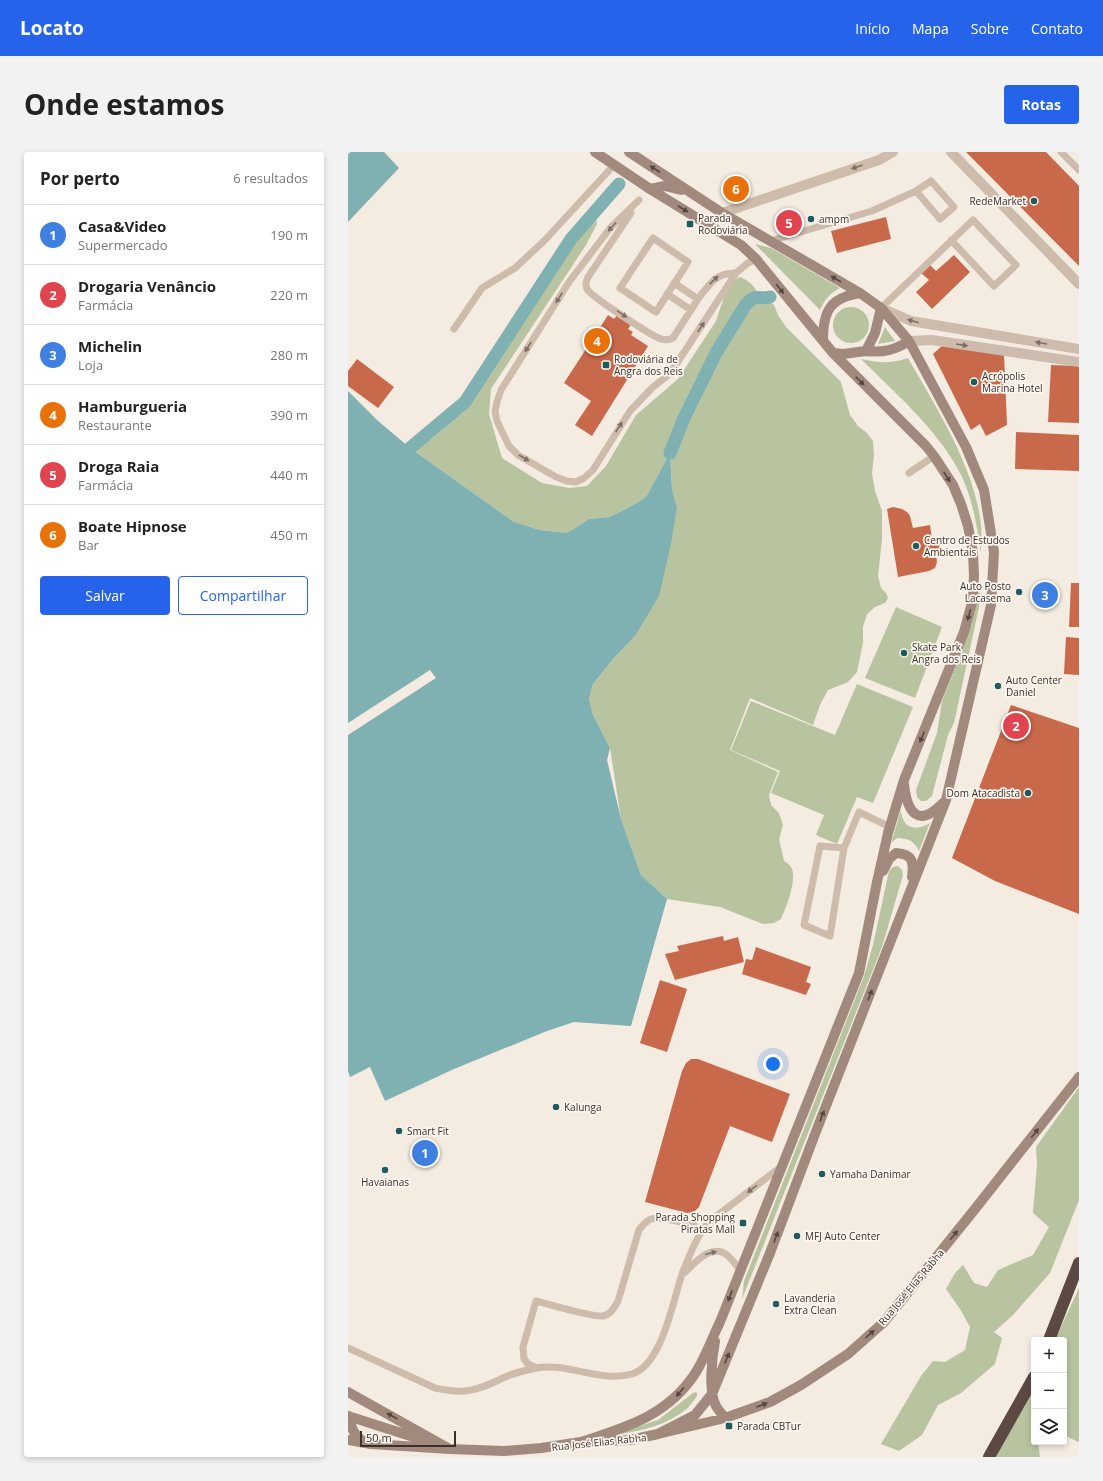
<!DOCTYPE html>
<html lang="pt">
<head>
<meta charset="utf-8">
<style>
	body { margin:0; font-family:"Open Sans",sans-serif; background:#f2f2f2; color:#222 }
	.controls { position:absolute; right:12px; bottom:12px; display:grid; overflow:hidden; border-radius:4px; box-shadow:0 2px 6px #0003 }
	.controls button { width:36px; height:36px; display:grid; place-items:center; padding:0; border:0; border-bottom:1px solid #e0e0e0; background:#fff; color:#222; font:20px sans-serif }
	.scale { position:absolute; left:12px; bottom:10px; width:96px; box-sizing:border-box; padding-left:4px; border:2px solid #3b302b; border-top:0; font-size:11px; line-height:14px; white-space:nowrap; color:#3b302b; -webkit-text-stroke:3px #fbf5ee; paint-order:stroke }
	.you { position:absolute; left:425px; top:912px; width:14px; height:14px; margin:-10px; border:3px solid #fff; border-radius:50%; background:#1a73e8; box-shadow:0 0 0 6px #1a73e833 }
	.badge { display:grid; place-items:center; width:26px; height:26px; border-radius:50%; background:#2563eb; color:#fff; font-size:13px; font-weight:700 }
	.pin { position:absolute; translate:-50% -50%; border:2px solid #fff; box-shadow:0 1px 4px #0006 }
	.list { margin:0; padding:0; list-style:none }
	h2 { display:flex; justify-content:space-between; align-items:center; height:52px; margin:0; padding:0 16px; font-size:17px }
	h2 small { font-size:13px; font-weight:400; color:#767676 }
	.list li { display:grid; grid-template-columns:26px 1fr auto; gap:12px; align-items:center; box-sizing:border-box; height:60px; padding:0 16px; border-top:1px solid #e0e0e0 }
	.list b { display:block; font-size:15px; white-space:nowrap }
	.list p { margin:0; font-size:13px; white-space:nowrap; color:#767676 }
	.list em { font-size:13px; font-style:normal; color:#767676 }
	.actions { display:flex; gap:8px; padding:12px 16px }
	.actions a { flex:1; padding:9px 0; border:1px solid #2563eb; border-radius:4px; text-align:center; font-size:14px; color:#2563eb }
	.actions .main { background:#2563eb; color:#fff }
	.icon { flex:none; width:22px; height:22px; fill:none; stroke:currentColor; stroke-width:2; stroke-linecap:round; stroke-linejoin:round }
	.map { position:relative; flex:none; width:731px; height:1305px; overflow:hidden; border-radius:4px }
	header { display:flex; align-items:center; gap:24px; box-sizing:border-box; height:56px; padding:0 20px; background:#2563eb; color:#fff }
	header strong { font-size:19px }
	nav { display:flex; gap:22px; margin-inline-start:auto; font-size:14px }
	.intro { display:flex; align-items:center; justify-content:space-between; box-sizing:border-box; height:96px; padding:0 24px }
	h1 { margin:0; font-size:28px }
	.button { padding:10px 18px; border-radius:4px; background:#2563eb; color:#fff; font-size:14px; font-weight:700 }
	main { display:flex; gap:24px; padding:0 24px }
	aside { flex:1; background:#fff; border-radius:4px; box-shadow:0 2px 6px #0003 }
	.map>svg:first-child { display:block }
	.green { fill:#b8c4a0 }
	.water { fill:#7fb0b2 }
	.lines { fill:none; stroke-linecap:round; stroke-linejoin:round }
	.canal { stroke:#7fb0b2; stroke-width:13 }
	.building { fill:#c8694b }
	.lane { stroke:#cdbbac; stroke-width:7 }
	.street { stroke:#cdbbac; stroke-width:10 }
	.secondary { stroke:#a18a7d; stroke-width:10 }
	.highway { stroke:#5c4a42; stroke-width:12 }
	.oneway { fill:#7d6f65 }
	.oneway2 { fill:#544640 }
	.poi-dot { fill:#1f5a5e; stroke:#fbf5ee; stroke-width:1.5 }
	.labels { text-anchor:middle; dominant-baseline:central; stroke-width:3.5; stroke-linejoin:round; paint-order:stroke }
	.poi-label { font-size:10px; fill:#3b302b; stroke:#fbf5ee; text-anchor:start }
	.street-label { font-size:10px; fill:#3b302b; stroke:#fbf5ee }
</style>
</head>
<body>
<header>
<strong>Locato</strong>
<nav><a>Início</a><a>Mapa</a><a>Sobre</a><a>Contato</a></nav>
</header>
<div class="intro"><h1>Onde estamos</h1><a class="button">Rotas</a></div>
<main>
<aside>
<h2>Por perto<small>6 resultados</small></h2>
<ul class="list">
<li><span class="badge" style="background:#3f7fe0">1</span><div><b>Casa&amp;Video</b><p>Supermercado</p></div><em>190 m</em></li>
<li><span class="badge" style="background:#e0444e">2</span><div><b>Drogaria Venâncio</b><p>Farmácia</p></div><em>220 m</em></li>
<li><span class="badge" style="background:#3f7fe0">3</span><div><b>Michelin</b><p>Loja</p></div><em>280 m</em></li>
<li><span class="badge" style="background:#e8710a">4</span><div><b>Hamburgueria</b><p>Restaurante</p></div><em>390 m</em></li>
<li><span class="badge" style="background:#e0444e">5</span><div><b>Droga Raia</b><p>Farmácia</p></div><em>440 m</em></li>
<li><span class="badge" style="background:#e8710a">6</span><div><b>Boate Hipnose</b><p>Bar</p></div><em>450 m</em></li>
</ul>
<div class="actions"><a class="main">Salvar</a><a>Compartilhar</a></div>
</aside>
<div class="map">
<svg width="731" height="1305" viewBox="0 0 731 1305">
	<rect width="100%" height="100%" fill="#f4ebe1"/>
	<!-- green -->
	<path class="green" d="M242,66L248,67L249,72L238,93L143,237L141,262L154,306L194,331L221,336L239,334L258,314L288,263L330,227L368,169L378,139L385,129L392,125C401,129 408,134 410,144L417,146L426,153L430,163L438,175L493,230L502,263L510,274L518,280L525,289L526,303L524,321L527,339L534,359V387L530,424L533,436L538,441L540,446L537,451L527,455L519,462L515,475V491L509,520L500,530L480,538L472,553L465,573L402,546L382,598L430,620L421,643L423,653L431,661L435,673L431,687L436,709C439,711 441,712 443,715C450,727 438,755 433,767L426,771L415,772L372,755L319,747L293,723L273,667L262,596L245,563L241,547L245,532L265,507L287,484L329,355L324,338L322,301L298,345L280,356L261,365L241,367L219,381L192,378L166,370L62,296L117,250L223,87Z
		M407,92L423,96L492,136C481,142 477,147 472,158Z
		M485 173a18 18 0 1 1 36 0a18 18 0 1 1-36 0Z
		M537,175L547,189L530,192Z
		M560,206C588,255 627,316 633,373C634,382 633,392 633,401C629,374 624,343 611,319C588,276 547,241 513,207C532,211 542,212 560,206Z
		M631,439L633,446L606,571L600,583L584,644L578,649H573L569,645L568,638L589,581L594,549L620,483Z
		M548,455L594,475L567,546L517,526Z
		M509,532L565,555L525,651L509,645L489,692L468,683L476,663L423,641L432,619L383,598L403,549L487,583Z
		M553,658C554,676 567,680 582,671L571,699C566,689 560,686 549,686L543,691Z
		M550,714L554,718L555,723L534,795L394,1147L396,1129L516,824L525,793L541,719L545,715Z
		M731,935V1048L702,1121L665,1163L646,1180L654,1186L647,1212L613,1241L590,1253L574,1283L551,1299L533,1292L573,1224L585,1209L597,1210L617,1198L622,1175L612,1157L598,1137L607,1121L615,1113L626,1131L639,1135L650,1118L685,1103L701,1075L685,1061L689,1012L688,995Z
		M731,1136V1289L730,1290L716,1283V1188H707Z
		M686,1232V1290H690L692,1305H647Z
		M348,1240L349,1241V1244C345,1249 342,1255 337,1258C315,1276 286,1280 259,1284L310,1268L345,1241Z"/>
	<!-- water -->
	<path class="water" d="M0,0H36L51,16L0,70Z
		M0,239L29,268L62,296L166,370L192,378L219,381L241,367L261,365L280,356L298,345L322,301L324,338L329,355L323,392L311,444L287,484L265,507L245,532L241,547L245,563L262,596L259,608L273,667L293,723L319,747L283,874L226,870L199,879L106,917L37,949L22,915L2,925L0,919V583L88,526L82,518L0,571Z"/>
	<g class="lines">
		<!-- canal -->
		<path class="canal" d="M62,296L117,250L223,87L271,32
			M322,301L336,266L368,201L398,152C410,141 409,148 422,145"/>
	</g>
	<!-- building -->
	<path class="building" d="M618,0H698L731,34V114Z
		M538,65L543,87L489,101L483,79Z
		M606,103L622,120L584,157L568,140L581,128L572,120L581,112L588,119Z
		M270,162L284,171L280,177L285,180L283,183L300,194L244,284L227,273L243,249L216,231L260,163L266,167Z
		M596,192L656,202L659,273L638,284L632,272L623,278L585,202Z
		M9,207L46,235L30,256L0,234V219Z
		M703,213L731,214V271L700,270Z
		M668,280L731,283V319L667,317Z
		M545,355L554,357L559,360L562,364L565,376L582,373L584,387L590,386L593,401L588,402L589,410L587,416L581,419L550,425L539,357Z
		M723,431H731V475H721Z
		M718,485L731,486V523L716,522Z
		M663,553L731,576V762L647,729L604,706Z
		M375,784L376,789L390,785L396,810L327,828L317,802L331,799L329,794Z
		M408,795L463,815L458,830L463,832L458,843L394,822L398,807L404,808Z
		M312,828L339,837L319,900L292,891Z
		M343,907H350L442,942L424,990L382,974L351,1055L346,1060L339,1061L297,1050L334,919L338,911Z"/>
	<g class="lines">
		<!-- lane -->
		<path class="lane" d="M713,0L731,18
			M291,48L263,75L221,130L153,238L149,250L147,259L149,269L161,294L170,303L208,325L219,329L228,330L236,326L245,318L282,259L305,235L318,225L327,214L388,121L400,111L408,107
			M283,61L240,125C238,129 237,133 239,137C242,144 304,184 313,187C317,188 321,188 325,186L343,158
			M305,86L340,110L308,160L272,136Z
			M422,89L524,59L568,39L583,29L606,55L592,67L568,39
			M319,142L343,158L350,147L326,131
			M350,147C362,132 367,121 388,121
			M533,156L625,68L668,113L646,134L603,88
			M106,177L134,136L167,116L197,88L266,13
			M561,321L586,304
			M496,696L472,694L456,773L482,784L496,696L511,660L542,675
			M336,1121C347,1111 363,1091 379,1103C384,1107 388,1113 392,1118
			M0,1196L87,1236C97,1238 106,1240 117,1239C133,1238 147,1229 162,1223C170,1220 180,1218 188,1216C219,1210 253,1231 284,1222C314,1213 325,1149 334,1122C340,1107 346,1090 356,1076C363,1067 374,1060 383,1053C400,1040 417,1027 434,1014
			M189,1216L180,1212L176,1207L175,1195L188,1149C199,1152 247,1166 255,1164C263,1162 266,1156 270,1149L291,1078C294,1074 298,1069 303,1067C313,1064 335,1071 346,1073"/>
		<!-- street -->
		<path class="street" d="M603,0L731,132
			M374,61L531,8L545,0
			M533,156L563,169L731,197
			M561,189L584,188L731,210"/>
		<!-- secondary -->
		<path class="secondary" d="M281,0L374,61L512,141L533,156L561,189L618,295L636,338L646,400L643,453L598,648L467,982L422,1101L364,1242L347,1263L310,1282
			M302,37L317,34L333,38
			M475,189C475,160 481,146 512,141
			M518,199C535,201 547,198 561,189
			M485,201L495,202L518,199L527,181L533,156
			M556,632C559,660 570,677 595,651
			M535,719L541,707L548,701C565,702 566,710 564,725
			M367,1189C364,1205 360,1239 368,1254C370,1258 374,1262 377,1266
			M0,1240L100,1296
			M0,1264L78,1289
			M1,1264C3,1276 6,1284 17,1290
			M0,1288L23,1292L102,1297L156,1299L193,1296L233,1290L282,1288L310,1282L377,1266L422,1250L453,1233L500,1202L536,1170L627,1057L731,925
			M233,1290C279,1275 321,1263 348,1220C358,1204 364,1186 372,1170L511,821L529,730L540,681L556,628L616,480L625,447L626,423L625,401L620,374L613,352L605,333L586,304L578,294L485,201L408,107L393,93L302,37L247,0"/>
		<!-- highway -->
		<path class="highway" d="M701,1188L731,1111
			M641,1305L686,1225"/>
	</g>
	<!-- one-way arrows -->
	<defs><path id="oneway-solid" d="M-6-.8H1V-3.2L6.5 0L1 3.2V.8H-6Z"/></defs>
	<g class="oneway">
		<use href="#oneway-solid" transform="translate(509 15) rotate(161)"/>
		<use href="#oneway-solid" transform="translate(264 75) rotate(132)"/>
		<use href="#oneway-solid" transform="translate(366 128) rotate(-44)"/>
		<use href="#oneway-solid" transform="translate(211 146) rotate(122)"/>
		<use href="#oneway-solid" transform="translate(274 162) rotate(34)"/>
		<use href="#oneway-solid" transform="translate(565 169) rotate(-164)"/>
		<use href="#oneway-solid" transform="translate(353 175) rotate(-57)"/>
		<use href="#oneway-solid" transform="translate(693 191) rotate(-170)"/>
		<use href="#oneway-solid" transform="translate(614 193) rotate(9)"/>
		<use href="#oneway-solid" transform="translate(180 195) rotate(122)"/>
		<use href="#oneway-solid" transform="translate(271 275) rotate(-57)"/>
		<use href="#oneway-solid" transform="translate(176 306) rotate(30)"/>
		<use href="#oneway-solid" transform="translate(404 1037) rotate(142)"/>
		<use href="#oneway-solid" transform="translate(363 1101) rotate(-15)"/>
	</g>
	<g class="oneway2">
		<use href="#oneway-solid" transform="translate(307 17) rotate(-147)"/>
		<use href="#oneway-solid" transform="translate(335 57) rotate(31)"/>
		<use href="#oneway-solid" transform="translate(488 127) rotate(-150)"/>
		<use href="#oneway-solid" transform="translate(432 137) rotate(51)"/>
		<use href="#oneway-solid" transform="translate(512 229) rotate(45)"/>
		<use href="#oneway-solid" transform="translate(599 325) rotate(57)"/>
		<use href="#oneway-solid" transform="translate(621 463) rotate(105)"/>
		<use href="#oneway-solid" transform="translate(574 585) rotate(112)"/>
		<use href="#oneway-solid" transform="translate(522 843) rotate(-69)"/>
		<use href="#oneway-solid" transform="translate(474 964) rotate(-69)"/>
		<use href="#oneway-solid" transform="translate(687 981) rotate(-52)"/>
		<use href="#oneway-solid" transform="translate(606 1083) rotate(-51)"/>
		<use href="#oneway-solid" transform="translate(428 1085) rotate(-69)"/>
		<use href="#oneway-solid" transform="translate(382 1144) rotate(111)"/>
		<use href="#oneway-solid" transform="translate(522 1182) rotate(-42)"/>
		<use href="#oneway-solid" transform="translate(379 1206) rotate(-67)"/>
		<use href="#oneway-solid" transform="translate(332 1240) rotate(130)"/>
		<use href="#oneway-solid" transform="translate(414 1253) rotate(-20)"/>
		<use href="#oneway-solid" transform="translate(44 1264) rotate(-151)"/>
	</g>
	<!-- markers -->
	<g class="poi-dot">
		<circle cx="686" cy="49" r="4"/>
		<circle cx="463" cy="67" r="4"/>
		<rect x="338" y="68" width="8" height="8" rx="2"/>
		<rect x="254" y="209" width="8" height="8" rx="2"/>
		<circle cx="626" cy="230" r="4"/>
		<circle cx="568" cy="394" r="4"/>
		<circle cx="671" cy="440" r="4"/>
		<circle cx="556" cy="501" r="4"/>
		<circle cx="650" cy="534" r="4"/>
		<circle cx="680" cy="641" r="4"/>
		<circle cx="208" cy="955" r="4"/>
		<circle cx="51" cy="979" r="4"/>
		<circle cx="37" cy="1018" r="4"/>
		<circle cx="474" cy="1022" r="4"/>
		<rect x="391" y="1067" width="8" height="8" rx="2"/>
		<circle cx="449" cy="1084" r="4"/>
		<circle cx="428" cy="1152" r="4"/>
		<rect x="377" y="1270" width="8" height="8" rx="2"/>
	</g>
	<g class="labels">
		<!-- poi labels -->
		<g class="poi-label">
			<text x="678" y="49" text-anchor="end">RedeMarket</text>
			<text x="350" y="66">Parada<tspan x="350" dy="12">Rodoviária</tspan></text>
			<text x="471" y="67">ampm</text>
			<text x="266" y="207">Rodoviária de<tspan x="266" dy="12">Angra dos Reis</tspan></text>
			<text x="634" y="224">Acrópolis<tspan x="634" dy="12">Marina Hotel</tspan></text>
			<text x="576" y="388">Centro de Estudos<tspan x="576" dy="12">Ambientais</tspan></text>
			<text x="663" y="434" text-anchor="end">Auto Posto<tspan x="663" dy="12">Lacasema</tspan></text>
			<text x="564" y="495">Skate Park<tspan x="564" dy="12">Angra dos Reis</tspan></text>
			<text x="658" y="528">Auto Center<tspan x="658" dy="12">Daniel</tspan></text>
			<text x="672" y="641" text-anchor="end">Dom Atacadista</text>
			<text x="216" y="955">Kalunga</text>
			<text x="59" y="979">Smart Fit</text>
			<text x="482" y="1022">Yamaha Danimar</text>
			<text x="37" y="1030" text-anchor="middle">Havaianas</text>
			<text x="387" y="1065" text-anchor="end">Parada Shopping<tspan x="387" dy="12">Piratas Mall</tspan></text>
			<text x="457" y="1084">MFJ Auto Center</text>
			<text x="436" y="1146">Lavanderia<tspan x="436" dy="12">Extra Clean</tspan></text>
			<text x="389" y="1274">Parada CBTur</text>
		</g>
		<!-- street labels -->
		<g class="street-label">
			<text transform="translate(563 1135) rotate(-50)">Rua José Elias Rabha</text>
			<text transform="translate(251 1290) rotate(-6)">Rua José Elias Rabha</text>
		</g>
	</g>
</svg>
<div class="controls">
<button>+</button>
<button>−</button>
<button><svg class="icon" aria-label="layers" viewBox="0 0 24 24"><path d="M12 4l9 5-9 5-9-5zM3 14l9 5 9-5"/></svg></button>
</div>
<div class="scale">50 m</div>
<div class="you"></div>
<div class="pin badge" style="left:77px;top:1001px;background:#3f7fe0">1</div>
<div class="pin badge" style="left:668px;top:574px;background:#e0444e">2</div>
<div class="pin badge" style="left:697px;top:443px;background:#3f7fe0">3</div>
<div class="pin badge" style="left:249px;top:189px;background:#e8710a">4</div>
<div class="pin badge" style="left:441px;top:71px;background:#e0444e">5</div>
<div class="pin badge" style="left:388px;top:37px;background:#e8710a">6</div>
</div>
</main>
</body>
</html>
